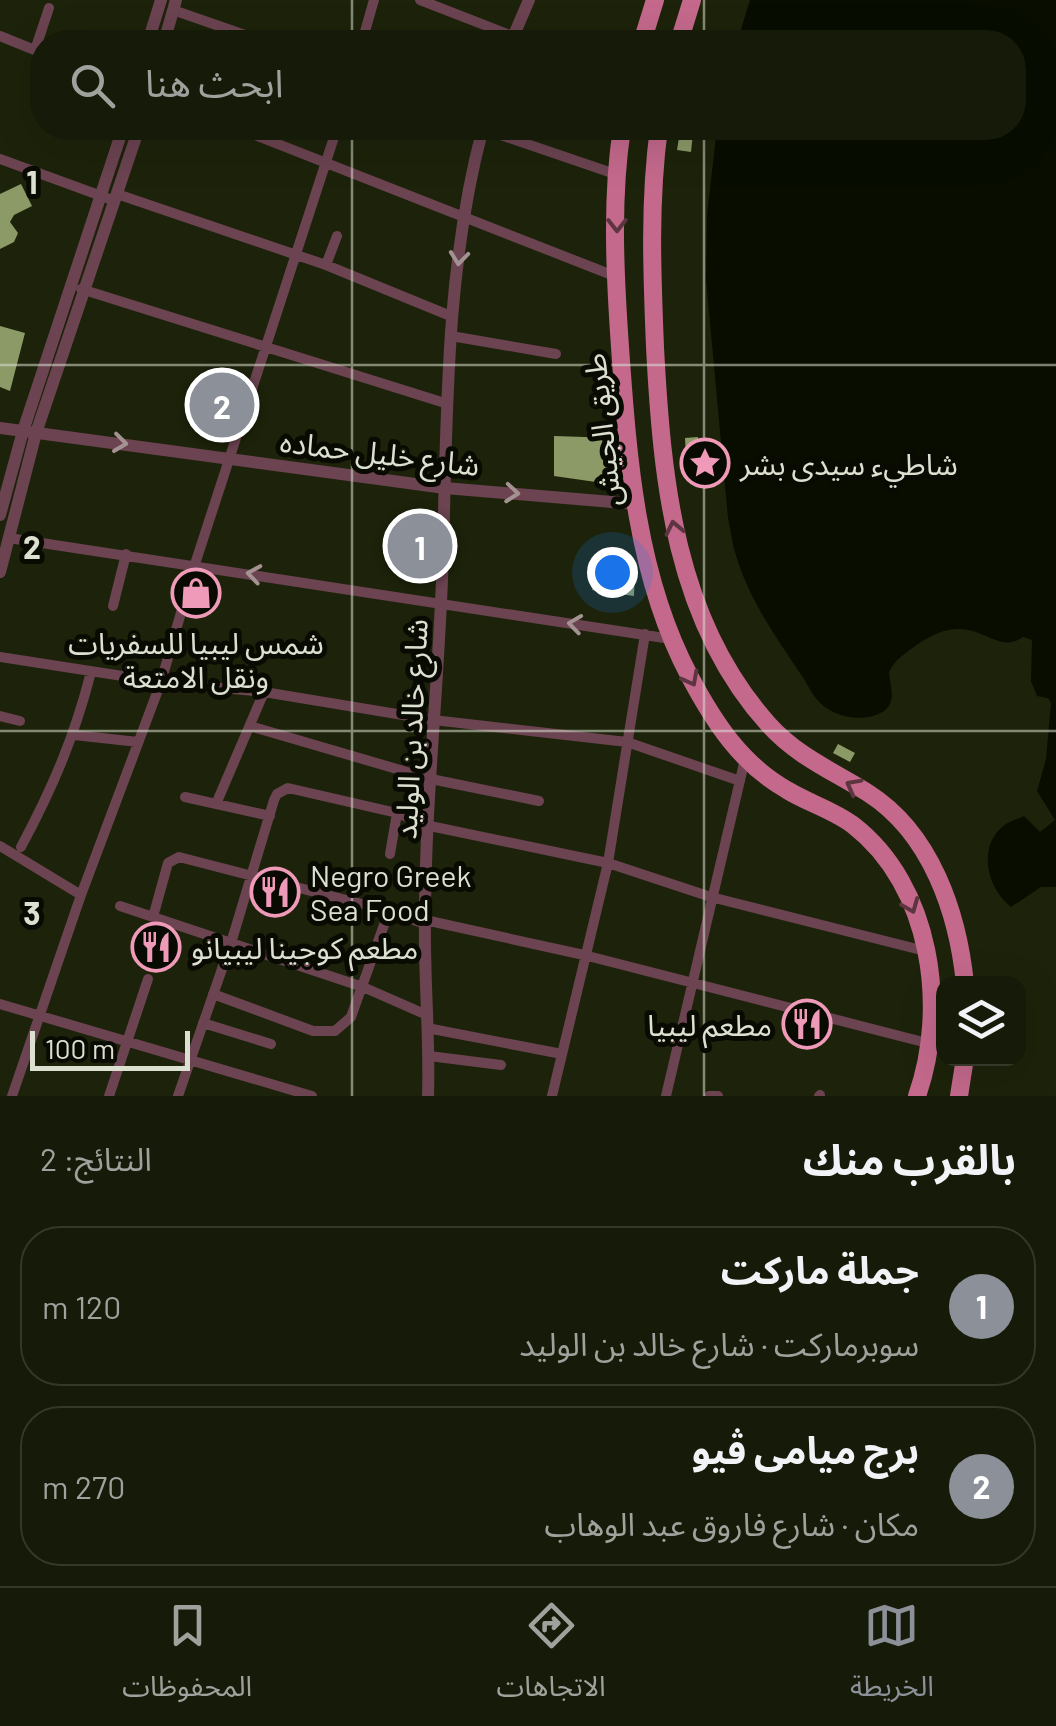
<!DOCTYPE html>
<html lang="ar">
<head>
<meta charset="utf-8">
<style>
	body { margin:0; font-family:Barlow,"Noto Sans Arabic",sans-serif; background:#1f2312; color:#f1f3f6; direction:rtl }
	.controls { position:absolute; right:30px; bottom:30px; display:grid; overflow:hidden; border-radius:20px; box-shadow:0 10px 40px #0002 }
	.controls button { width:90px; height:90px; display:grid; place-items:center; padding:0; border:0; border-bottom:2px solid #353829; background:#161a08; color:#f1f3f6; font:50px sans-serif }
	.scale { position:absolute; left:30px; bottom:25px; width:160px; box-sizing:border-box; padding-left:10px; border:5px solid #dbe0d1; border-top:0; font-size:28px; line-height:35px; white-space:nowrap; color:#dbe0d1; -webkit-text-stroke:8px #090b03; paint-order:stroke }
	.you { position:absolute; left:612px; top:572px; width:35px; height:35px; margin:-25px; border:8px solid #fff; border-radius:50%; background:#1a73e8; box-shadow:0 0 0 15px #1a73e833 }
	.badge { display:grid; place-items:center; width:65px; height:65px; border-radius:50%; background:#8c9099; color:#fff; font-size:32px; font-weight:700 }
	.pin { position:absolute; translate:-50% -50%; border:5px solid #fff; box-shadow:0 2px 10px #0006 }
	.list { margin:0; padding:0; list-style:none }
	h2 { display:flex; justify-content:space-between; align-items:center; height:130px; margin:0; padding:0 40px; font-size:42px }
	h2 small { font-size:32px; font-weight:400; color:#9ea19c }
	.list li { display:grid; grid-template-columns:65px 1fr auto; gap:30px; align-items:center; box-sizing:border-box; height:160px; margin:0 20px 20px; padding:0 20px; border:2px solid #353829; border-radius:40px }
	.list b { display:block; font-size:38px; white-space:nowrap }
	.list p { margin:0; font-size:32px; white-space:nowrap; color:#9ea19c }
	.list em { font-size:32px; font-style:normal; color:#9ea19c }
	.icon { flex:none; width:55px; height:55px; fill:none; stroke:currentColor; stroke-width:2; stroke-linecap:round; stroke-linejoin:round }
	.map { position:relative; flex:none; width:1056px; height:1096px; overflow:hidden; direction:ltr }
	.search { position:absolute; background:#161a08; box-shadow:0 10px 40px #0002; left:30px; right:30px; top:30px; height:110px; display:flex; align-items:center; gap:25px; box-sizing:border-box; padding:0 35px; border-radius:40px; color:#9ea19c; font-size:38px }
	.sheet { height:490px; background:#161a08 }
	nav { display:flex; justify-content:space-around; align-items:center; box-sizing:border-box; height:140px; border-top:2px solid #353829; background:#161a08; font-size:28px; color:#9ea19c }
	nav a { display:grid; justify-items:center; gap:5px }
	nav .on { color:#8c9099 }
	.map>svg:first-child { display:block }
	.water { fill:#080d00 }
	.building { fill:#8c9a68 }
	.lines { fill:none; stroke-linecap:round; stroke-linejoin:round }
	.minor { stroke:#6b4351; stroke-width:10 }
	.tertiary { stroke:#6b4351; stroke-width:12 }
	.trunk { stroke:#c4698c; stroke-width:18 }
	.oneway { stroke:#5d3541 }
	.oneway2 { stroke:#a39291 }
	.grid { fill:none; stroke:#dbe0d1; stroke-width:2.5; stroke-opacity:0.55 }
	.labels { text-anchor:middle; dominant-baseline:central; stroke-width:10; stroke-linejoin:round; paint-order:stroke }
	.street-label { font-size:30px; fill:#dbe0d1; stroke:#090b03 }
	.poi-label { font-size:30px; fill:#dbe0d1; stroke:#090b03; text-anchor:start }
	.grid-label { font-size:32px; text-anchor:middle; font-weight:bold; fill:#dbe0d1; stroke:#090b03; stroke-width:10; stroke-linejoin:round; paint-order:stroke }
</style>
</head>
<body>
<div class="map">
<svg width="1056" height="1096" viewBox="0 0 1056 1096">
	<rect width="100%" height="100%" fill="#1d230a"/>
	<!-- water -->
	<path class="water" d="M750,0H1056V887H1041L1011,907C988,889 977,849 1002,827C1007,822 1018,819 1024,816L1040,832L1055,820L1037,791L1046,759L1051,703L1048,698L1037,696L1031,681L1032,640L1023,637C992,659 976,604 918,644C906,653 895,659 889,672C891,692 899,708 873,716C858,720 841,717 828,709C816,702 811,691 804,679C776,637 748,599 734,549L728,518L706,279L707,215L717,128H1014V42H737Z"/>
	<!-- building -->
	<path class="building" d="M680,131L693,133L691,152L677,150Z
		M21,184L32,206L14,215L10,222L18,233L14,242L0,249V194Z
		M0,326L25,333L10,391L0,387Z
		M211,393L236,401L232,416L207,408Z
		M554,436L615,438L617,460L611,477L603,483L554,476Z
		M698,437L700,456L686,457L685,438Z
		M595,560L635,566L634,596L592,590L597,572L594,567Z
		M838,744L855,753L850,762L833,753Z"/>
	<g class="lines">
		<!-- minor -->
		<path class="minor" d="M420,0L528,42
			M173,10L265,42
			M0,36L42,53
			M362,42L374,0
			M35,50L49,8
			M237,128L617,277
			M480,128L618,175
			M0,159L115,201
			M117,194L326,265L453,317
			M326,265L337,236
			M81,289L448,404
			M451,336L556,354
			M9,538L671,639
			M113,606L126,554
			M0,657L161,682L264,692L433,720L627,742L740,781
			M0,716L20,721
			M250,726L431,779L539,801
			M74,735L138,742
			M185,797L270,816
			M216,804L264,692
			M0,846L81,895
			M21,847C53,787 74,738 91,672
			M390,854L397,813
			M120,906L363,987L427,1015
			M153,917L168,863L179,857L389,911L425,924
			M425,920L584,955L931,1044
			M213,994L313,1031H335L351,1017L389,911
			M0,1004L312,1096
			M203,1023L271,1044
			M427,1028L562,1054
			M429,1056L501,1065
			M12,1096L81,895L161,682L195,564L337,128
			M109,1096L148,979
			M178,1096L231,943L274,800L277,794L288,788L397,813L430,826L608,863L711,897L925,951
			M552,1096L608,863L645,634
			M666,1096L745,759
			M709,1096H718
			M819,1096L820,1095"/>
		<!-- tertiary -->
		<path class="tertiary" d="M148,42L161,0
			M164,42L176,0
			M511,42L529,0
			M0,428L445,488L636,504
			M0,515L23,431L123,128
			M0,572L36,433L139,128
			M428,1096C430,1038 424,980 425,921C425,797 440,674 443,550C447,409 446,265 483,128"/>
		<!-- trunk -->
		<path class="trunk" d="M642,42L655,0
			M679,42L692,0
			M622,128C611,199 615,275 620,347C628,459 636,576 690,677C714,722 741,764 787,790C808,803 833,810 853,825C932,886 948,1008 917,1096
			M659,128C649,201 652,274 655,347C662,481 675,621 769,725C798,757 833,771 868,793C931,833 958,913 965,984
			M959,1096L965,1058"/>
	</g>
	<!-- one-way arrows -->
	<defs><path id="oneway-chevron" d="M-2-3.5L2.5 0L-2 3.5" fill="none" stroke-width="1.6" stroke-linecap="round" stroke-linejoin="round" transform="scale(2.5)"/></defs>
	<g class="oneway">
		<use href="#oneway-chevron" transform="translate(617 225) rotate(90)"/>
		<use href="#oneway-chevron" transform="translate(674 528) rotate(-102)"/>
		<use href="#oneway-chevron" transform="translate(691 679) rotate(62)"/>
		<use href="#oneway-chevron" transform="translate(853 786) rotate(-152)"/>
		<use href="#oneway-chevron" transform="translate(911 906) rotate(68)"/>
	</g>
	<g class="oneway2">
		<use href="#oneway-chevron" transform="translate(459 258) rotate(96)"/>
		<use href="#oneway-chevron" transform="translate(120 443) rotate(7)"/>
		<use href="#oneway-chevron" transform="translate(512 493) rotate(5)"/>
		<use href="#oneway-chevron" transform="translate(254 574) rotate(-171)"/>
		<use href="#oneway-chevron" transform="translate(575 624) rotate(-172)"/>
	</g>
	<!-- grid -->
	<path class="grid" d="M352,0V42M704,0V42M352,128V1096M704,128V1096M0,365H1056M0,731H1056"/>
	<!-- icons -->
	<defs>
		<g id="sight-ring" transform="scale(2.5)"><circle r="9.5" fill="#090b03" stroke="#ef9ab8" stroke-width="1.5"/><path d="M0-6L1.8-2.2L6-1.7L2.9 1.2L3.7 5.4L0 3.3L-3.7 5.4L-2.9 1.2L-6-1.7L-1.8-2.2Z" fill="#ef9ab8"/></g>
		<g id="shop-ring" transform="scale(2.5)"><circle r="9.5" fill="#090b03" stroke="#ef9ab8" stroke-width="1.5"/><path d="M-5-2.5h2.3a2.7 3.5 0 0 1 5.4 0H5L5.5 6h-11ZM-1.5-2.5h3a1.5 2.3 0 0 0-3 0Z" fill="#ef9ab8"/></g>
		<g id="restaurant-ring" transform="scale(2.5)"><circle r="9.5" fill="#090b03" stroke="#ef9ab8" stroke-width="1.5"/><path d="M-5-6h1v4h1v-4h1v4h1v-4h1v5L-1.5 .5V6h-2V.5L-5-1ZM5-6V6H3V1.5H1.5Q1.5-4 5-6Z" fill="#ef9ab8"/></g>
	</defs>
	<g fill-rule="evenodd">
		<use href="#sight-ring" x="705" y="463"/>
		<use href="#shop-ring" x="196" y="593"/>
		<use href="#restaurant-ring" x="275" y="892"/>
		<use href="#restaurant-ring" x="156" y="947"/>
		<use href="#restaurant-ring" x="807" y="1024"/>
	</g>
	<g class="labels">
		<!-- street labels -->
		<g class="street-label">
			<text transform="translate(601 430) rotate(-96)">طريق الجيش</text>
			<text transform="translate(380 452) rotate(7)">شارع خليل حماده</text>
			<text transform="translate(410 729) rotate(-87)">شارع خالد بن الوليد</text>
		</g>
		<!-- poi labels -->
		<g class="poi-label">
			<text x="740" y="463">شاطيء سيدى بشر</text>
			<text x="196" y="642" text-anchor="middle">شمس ليبيا للسفريات<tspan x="196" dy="34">ونقل الامتعة</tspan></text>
			<text x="310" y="875">Negro Greek<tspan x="310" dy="34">Sea Food</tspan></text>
			<text x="191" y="947">مطعم كوجينا ليبيانو</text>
			<text x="772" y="1024" text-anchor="end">مطعم ليبيا</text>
		</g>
	</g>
	<g class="grid-label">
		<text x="32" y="194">1</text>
		<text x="32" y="559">2</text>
		<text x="32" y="925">3</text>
	</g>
</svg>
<div class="controls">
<button><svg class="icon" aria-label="layers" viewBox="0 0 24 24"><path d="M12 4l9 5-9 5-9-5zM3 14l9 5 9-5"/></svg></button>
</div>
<div class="scale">100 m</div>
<div class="you"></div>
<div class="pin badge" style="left:420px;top:546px">1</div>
<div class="pin badge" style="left:222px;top:405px">2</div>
<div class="search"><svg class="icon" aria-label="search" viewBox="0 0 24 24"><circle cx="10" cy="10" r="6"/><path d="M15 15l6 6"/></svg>ابحث هنا</div>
</div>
<section class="sheet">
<h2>بالقرب منك<small>النتائج: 2</small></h2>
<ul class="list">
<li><span class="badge">1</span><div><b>جملة ماركت</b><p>سوبرماركت · شارع خالد بن الوليد</p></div><em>120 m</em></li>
<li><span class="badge">2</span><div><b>برج ميامى ڤيو</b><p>مكان · شارع فاروق عبد الوهاب</p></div><em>270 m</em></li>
</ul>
</section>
<nav>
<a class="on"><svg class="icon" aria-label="map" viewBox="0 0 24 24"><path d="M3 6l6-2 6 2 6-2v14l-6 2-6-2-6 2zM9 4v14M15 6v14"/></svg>الخريطة</a>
<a><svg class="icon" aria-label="directions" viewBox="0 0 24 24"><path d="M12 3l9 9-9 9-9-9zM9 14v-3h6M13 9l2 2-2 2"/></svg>الاتجاهات</a>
<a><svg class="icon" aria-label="saved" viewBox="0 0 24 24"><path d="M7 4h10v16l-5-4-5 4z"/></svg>المحفوظات</a>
</nav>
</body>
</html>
